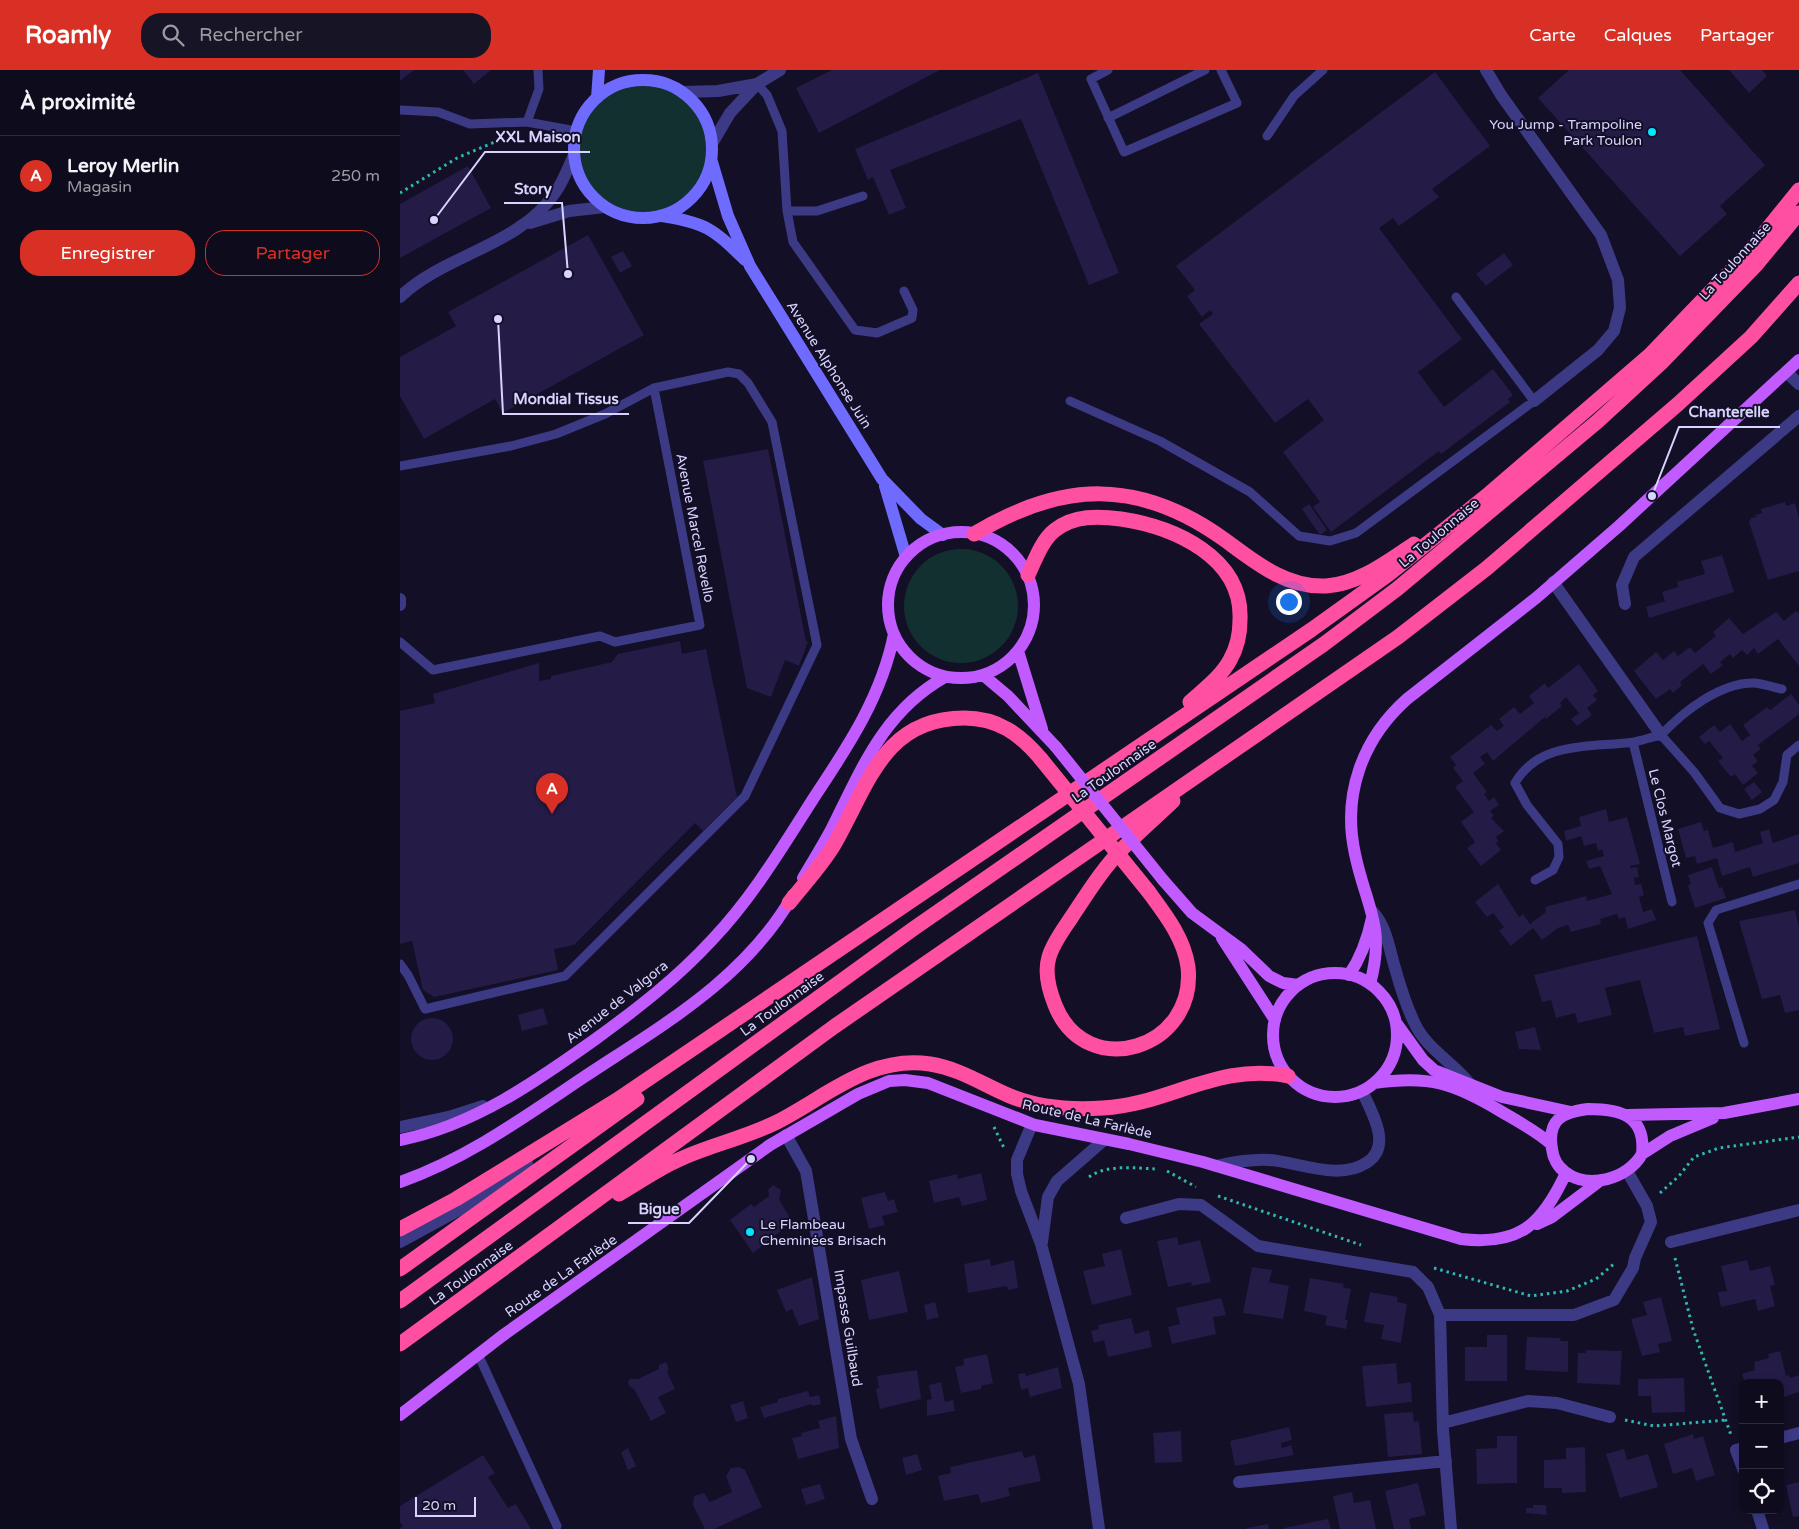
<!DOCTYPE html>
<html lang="fr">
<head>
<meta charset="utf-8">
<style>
	body { margin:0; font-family:"Varela Round",sans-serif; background:#171425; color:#f1f3f6 }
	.controls { position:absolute; right:15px; bottom:15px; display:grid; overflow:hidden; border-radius:10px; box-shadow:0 2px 8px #0003 }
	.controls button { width:45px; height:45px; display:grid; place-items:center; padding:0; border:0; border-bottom:1px solid #2e2b3b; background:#0e0b1c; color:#f1f3f6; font:25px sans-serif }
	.scale { position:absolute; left:15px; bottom:12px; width:61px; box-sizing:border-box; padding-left:5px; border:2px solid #d9d4ff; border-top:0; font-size:14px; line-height:18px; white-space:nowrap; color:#d9d4ff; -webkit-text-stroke:4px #130f26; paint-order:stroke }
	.you { position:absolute; left:888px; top:531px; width:18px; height:18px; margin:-12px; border:4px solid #fff; border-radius:50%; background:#1a73e8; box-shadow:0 0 0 8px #1a73e833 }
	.badge { display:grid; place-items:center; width:32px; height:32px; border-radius:50%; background:#d93025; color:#fff; font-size:16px; font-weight:700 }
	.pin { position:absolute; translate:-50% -41px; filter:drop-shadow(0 1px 2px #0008) }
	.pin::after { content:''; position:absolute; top:26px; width:18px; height:15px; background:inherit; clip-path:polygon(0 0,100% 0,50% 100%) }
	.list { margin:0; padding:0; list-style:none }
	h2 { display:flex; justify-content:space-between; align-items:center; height:65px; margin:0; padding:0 20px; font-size:21px }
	h2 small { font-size:16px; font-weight:400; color:#9b9ba3 }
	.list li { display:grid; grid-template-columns:32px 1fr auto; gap:15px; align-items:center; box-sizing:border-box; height:80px; padding:0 20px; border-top:1px solid #2e2b3b }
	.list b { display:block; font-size:19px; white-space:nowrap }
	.list p { margin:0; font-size:16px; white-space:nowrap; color:#9b9ba3 }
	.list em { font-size:16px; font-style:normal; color:#9b9ba3 }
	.actions { display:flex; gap:10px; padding:15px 20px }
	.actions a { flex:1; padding:11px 0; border:1px solid #d93025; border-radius:20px; text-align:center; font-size:18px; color:#d93025 }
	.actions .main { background:#d93025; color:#fff }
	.icon { flex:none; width:28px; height:28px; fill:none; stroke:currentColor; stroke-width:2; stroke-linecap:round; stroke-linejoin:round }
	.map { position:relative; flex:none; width:1399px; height:1459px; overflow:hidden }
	header { display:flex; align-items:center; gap:30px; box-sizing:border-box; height:70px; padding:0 25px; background:#d93025; color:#fff }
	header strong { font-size:24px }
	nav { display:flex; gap:28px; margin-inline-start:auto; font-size:18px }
	.search { width:350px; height:45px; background:#171425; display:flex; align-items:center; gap:12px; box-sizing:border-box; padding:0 18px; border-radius:20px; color:#9b9ba3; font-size:19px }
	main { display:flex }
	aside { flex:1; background:#0e0b1c }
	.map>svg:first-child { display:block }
	.green { fill:#12302f }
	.building { fill:#241b47 }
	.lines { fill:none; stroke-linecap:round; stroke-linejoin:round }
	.path { stroke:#2fb8b0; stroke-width:3; stroke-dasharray:2.5 4; stroke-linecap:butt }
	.service { stroke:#3d3a85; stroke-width:9 }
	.minor { stroke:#3d3a85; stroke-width:12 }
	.secondary { stroke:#6f6bff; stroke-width:12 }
	.primary { stroke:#c25bff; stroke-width:12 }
	.motorway { stroke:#ff4fa3; stroke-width:15 }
	.primary-bridge { stroke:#c25bff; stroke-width:12 }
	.motorway-bridge { stroke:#ff4fa3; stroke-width:15 }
	.poi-dot { fill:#00e5ff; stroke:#130f26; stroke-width:2 }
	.labels { text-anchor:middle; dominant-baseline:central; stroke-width:4; stroke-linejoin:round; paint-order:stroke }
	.poi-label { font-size:14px; fill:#d9d4ff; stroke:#130f26; text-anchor:end }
	.street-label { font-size:14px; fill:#d9d4ff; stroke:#130f26 }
	.leader { fill:none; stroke:#d9d4ff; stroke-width:2 }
	.callout-dot { fill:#d9d4ff; stroke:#130f26; stroke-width:2 }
	.callout-label { font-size:15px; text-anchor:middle; font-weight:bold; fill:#d9d4ff; stroke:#130f26; stroke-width:4; stroke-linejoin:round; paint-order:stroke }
</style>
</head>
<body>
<header>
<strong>Roamly</strong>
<div class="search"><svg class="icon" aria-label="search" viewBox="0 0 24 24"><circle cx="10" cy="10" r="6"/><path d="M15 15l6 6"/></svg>Rechercher</div>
<nav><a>Carte</a><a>Calques</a><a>Partager</a></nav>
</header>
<main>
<aside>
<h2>À proximité<small></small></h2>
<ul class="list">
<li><span class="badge">A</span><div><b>Leroy Merlin</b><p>Magasin</p></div><em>250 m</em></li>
</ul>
<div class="actions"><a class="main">Enregistrer</a><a>Partager</a></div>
</aside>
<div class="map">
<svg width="1399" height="1459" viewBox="0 0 1399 1459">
	<rect width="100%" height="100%" fill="#130f26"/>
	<!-- green -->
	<path class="green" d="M174 79a69 69 0 1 1 138 0a69 69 0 1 1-138 0Z
		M504 536a57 57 0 1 1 114 0a57 57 0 1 1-114 0Z"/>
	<!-- building -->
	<path class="building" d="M0,0H14L0,11Z
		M63,0H91L74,14Z
		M432,0H540L419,63L396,18Z
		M1169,0H1280L1365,95L1320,136L1327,144L1280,186L1138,28Z
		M1329,0H1362L1367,6L1349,23Z
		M1035,2L1090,76L1032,119L1039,127L999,156L993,148L979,158L1062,269L1018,302L1044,337L1093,299L1113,325L1108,329L1110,332L1041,384L1039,381L931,462L913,437L920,432L883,382L924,350L908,329L875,353L799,254L813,244L810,240L802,247L787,226L795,220L776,196Z
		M638,3L719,203L689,215L621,49L490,100L506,138L489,145L473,107L468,110L455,79Z
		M68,96L91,138L0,188V134Z
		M188,165L244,265L103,343L95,329L24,369L0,326V287L56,256L48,242Z
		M223,181L232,196L220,203L211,187Z
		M1104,183L1113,195L1086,216L1076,204Z
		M368,379L406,571L408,572L399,596L385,590L371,627L347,618L303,391Z
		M1385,432L1386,436L1395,433L1399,448V501L1368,510L1349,452L1351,448L1356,447L1355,445L1362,443L1361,439Z
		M909,434L927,460L920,465L902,439Z
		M1322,485L1334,522L1249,548L1246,537L1265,531L1262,522L1278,517L1277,512L1305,504L1301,491Z
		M1396,541L1399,544V596L1378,569L1358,584L1354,578L1347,585L1342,580L1333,588L1330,584L1320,592L1323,595L1311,604L1303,594L1280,612L1282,615L1273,623L1270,619L1256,629L1234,601L1256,582L1263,590L1274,581L1278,586L1290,577L1295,583L1316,566L1313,562L1329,548L1343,564L1376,542L1384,551Z
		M280,571L282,584L306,579L337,727L303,761L295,753L174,875L154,879L158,900L34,927L23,920L12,871L0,874V641L35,633L33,624L139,593V611L151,609V606L212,592L218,584Z
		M1179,594L1198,621L1193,625L1197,630L1187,638L1192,645L1177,656L1171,649L1179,643L1166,627L1160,633L1162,636L1146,649L1145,647L1093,691L1087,682L1080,687L1085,694L1073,703L1087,722L1084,724L1089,731L1094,727L1099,735L1090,741L1094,746L1091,748L1104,761L1096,767L1098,771L1096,773L1101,780L1081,796L1067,778L1075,772L1061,752L1074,742L1055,717L1063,711L1053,698L1056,695L1050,687L1091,655L1097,661L1104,656L1099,649L1114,637L1120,644L1134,633L1129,626L1145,613L1148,618Z
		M1391,624L1399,635V644L1358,675L1361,679L1353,685L1358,691L1352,696L1358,703L1343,715L1335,704L1331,707L1318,691L1323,688L1309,671L1305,674L1299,667L1314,655L1320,662L1330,654L1342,671L1350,665L1343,655L1367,637L1370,640Z
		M1354,712L1362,722L1352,730L1344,719Z
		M1206,739L1209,752L1227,747L1240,794L1230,796L1231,798L1237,797L1239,807L1234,808L1235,815L1241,814L1244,825L1239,827L1243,842L1252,839L1256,850L1228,859L1225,847L1219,849L1217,844L1200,849L1201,854L1171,862L1168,855L1158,858L1142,870L1133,858L1111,876L1099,861L1104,857L1093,843L1087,847L1075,832L1098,814L1119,847L1123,844L1130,854L1146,842L1145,837L1186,826L1187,831L1212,824L1200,796L1189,799L1186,791L1204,786L1202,779L1198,781L1196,773L1184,776L1181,766L1166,771L1164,761L1181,756L1179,747Z
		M1301,752L1304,761L1308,760L1313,778L1333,772L1335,782L1363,773L1360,762L1369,759L1373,773L1399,764V793L1353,807L1350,797L1322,806L1317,788L1297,794L1295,786L1286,788L1278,759Z
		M1312,797L1319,818L1322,817L1326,828L1295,838L1288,815L1291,814L1288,805Z
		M1395,840L1399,857V940L1385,943L1380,925L1362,929L1339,851Z
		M1297,866L1320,959L1285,966L1283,957L1254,963L1240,910L1205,918L1212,945L1178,953L1175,943L1156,948L1151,930L1142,932L1134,905Z
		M143,938L148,954L122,961L118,945Z
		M11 969a21 21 0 1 1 42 0a21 21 0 1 1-42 0Z
		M1135,957L1141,980L1119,979L1115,962Z
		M581,1103L587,1130L562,1136L559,1127L534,1133L529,1111L557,1104L558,1109Z
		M373,1115L381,1120L379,1129L392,1152L353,1183L330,1150L351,1134L354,1137L369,1126L368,1120Z
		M485,1122L488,1131L494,1129L498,1142L482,1146L485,1155L469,1159L461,1128Z
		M777,1167L779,1175L800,1170L811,1212L792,1216L791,1212L768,1217L757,1171Z
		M721,1179L732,1225L692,1235L683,1201L705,1196L702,1184Z
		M590,1189L591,1196L614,1190L618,1218L608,1220L607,1216L568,1223L564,1194Z
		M1347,1190L1350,1201L1370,1196L1375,1215L1370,1216L1375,1236L1358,1241L1355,1229L1321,1237L1318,1222L1327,1221L1321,1196Z
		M852,1197L872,1200L869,1212L889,1216L883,1249L843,1243Z
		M499,1201L508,1242L469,1250L461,1210Z
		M412,1207L419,1249L399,1256L392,1239L386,1242L377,1220Z
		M910,1208L944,1214L943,1217L951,1219L945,1250H948L946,1259L925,1255L927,1246L904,1241Z
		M970,1222L998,1227L997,1232L1007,1234L1001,1273L981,1269L984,1255L964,1252Z
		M1261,1227L1272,1271L1258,1274L1260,1282L1242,1286L1231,1249L1247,1245L1243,1232Z
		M821,1228L826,1245L813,1247L816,1264L772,1274L768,1257L780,1254L776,1238Z
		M535,1232L539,1247L527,1250L524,1235Z
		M731,1248L735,1264L749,1260L752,1277L708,1287L704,1270L694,1273L691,1261L699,1259L698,1255Z
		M1087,1265H1107V1311H1065V1277H1087Z
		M1127,1267L1161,1268L1160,1271H1168V1302L1125,1300Z
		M1186,1280L1222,1281L1220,1315L1177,1313L1178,1283H1186Z
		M1380,1281L1386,1306L1389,1305L1390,1308L1399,1305V1322L1381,1328L1380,1313H1345L1342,1304L1355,1300L1354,1292L1369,1288L1368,1284Z
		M587,1284L593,1313L581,1316V1319L561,1323L555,1297L564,1295L563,1289Z
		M266,1292L269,1299L267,1302L275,1319L258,1327L266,1343L251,1351L234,1319L229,1316L228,1312L230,1309H238L259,1299V1295Z
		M996,1293L998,1314L1011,1312L1012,1332L966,1337L962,1296Z
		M658,1297L662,1318L630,1327L628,1318L621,1320L618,1304L625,1303L626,1306Z
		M517,1300L521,1329L480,1339L476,1319L479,1318L477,1306Z
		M1284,1308L1285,1342L1252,1343L1251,1326H1238V1309Z
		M541,1312L545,1332L553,1330L555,1341L527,1346V1330L532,1329L529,1315Z
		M408,1321L410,1327L419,1325L421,1334L412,1336V1334L364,1348L360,1337L378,1332V1329Z
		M343,1331L348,1348L336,1352L330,1335Z
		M1013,1342L1014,1352L1019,1351L1022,1384L988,1387L984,1344Z
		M436,1346L439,1378L398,1389L392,1368L402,1366L401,1363L420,1358L418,1351Z
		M889,1357L892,1370L881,1373L882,1378L891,1375L894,1385L835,1396L830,1371Z
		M781,1361L782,1392L755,1393L753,1363Z
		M1293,1364L1294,1369L1303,1366L1315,1405L1296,1411L1292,1398L1273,1404L1264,1374Z
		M1097,1366H1117V1413L1077,1414L1076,1379L1097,1378Z
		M1185,1377L1186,1422L1162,1423V1418H1144V1390L1166,1389V1378Z
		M228,1378L236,1396L228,1400L221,1382Z
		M1224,1379L1227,1390L1248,1384L1258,1417L1220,1428L1206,1384Z
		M622,1381L624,1388L635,1385L641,1411L608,1418L610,1426L595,1430L581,1433L578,1424L544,1431L538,1406L551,1403L550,1397Z
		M517,1384L522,1400L506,1405L502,1388Z
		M83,1385L95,1403L88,1407L108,1438L116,1434L131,1459H0L3,1456L0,1452V1436Z
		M339,1397L345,1400L362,1437L314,1459H305L293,1435L294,1426L304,1423L310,1432L332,1422L326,1406L331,1398Z
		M1399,1412V1446L1393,1447L1386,1415Z
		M1018,1413L1026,1445L1009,1449L1011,1459H994L985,1421Z
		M420,1414L425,1429L406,1435L401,1419Z
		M952,1422L954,1433L970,1430L976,1459H940L933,1426Z
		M1133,1435H1146L1147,1445L1126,1443V1438H1133Z
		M928,1449L931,1459H884V1458Z
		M868,1454L869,1459H847V1458Z"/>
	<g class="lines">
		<!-- path -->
		<path class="path" d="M0,123L57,88L97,71L100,67
			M594,1057L604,1078
			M767,1101L796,1117
			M689,1107C707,1094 735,1098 756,1099
			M1260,1123L1279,1106L1294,1087L1319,1078L1399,1067
			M818,1126L961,1175
			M1275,1188L1293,1259L1331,1365
			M1034,1198L1131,1226L1167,1221L1196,1209L1215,1193
			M1225,1350L1254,1356L1326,1350"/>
		<!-- service -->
		<path class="service" d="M708,0L691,9L724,82L837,33L821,0
			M357,14L367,25L382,61L387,141L393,172L455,260L477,263L512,248L513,240L504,221
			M0,40L38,42L70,54L127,52L176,61
			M708,48L805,0
			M127,52L139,19L138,0
			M867,66L894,26L923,0
			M387,141H417L463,126
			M670,331L760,371L850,422L899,466L930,471L956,463L1134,331L1056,227
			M0,396L111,376L156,364L205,344L254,318L328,302L339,304L348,313L372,352L417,575L345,726L165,906L25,939L8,905L0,894
			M0,572L33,600L200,566L215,572L300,555L254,318
			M1261,665C1283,642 1320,612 1355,613C1363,614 1373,617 1382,619
			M1233,672L1272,832
			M1135,810L1153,800L1159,787L1158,774L1127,735L1115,713C1140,670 1192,678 1234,672C1243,670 1252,667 1261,665L1294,702L1320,738L1339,744L1360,739L1374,730L1383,712L1387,685L1399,675
			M1344,973L1308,853L1316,840L1399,814
			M78,1284L157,1456"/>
		<!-- minor -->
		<path class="minor" d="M1086,0L1101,25L1201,165L1218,210L1220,238L1214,261L1198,280L1134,331
			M282,22L318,21L357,14
			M313,72L330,43L357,14L380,0
			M130,153L169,141L205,137
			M0,227C45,184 119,176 155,123C163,112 168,98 174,85
			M1386,302L1399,314
			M1153,512L1261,665
			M0,529V535
			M1225,534L1222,515L1234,487L1399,346
			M973,842C987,858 989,878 995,898C1000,916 1006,935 1014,952C1026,979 1053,992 1070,1014
			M632,1054L617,1090V1104L621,1121L641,1174L679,1314L699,1459
			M0,1057L49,1047L83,1036
			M386,1065L406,1101L451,1369L472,1429
			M816,1096C834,1092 850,1089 869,1090C899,1092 938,1111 966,1093C993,1077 972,1043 962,1021
			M726,1148L779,1134L801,1135L858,1176L1013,1202L1028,1217L1040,1245
			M0,1172L59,1140L127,1093
			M642,1172L648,1127L657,1111L704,1070
			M1271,1172L1399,1140
			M1043,1353L1128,1331L1157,1333L1210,1347
			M1380,1368L1399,1363
			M1343,1378L1336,1380L1343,1399
			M839,1412L1046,1391
			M1357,1440L1363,1459
			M1051,1459L1043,1360L1040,1245H1174L1214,1230L1233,1198L1235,1188L1251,1152L1247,1136L1227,1101"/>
		<!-- secondary -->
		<path class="secondary" d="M174 79a69 69 0 1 1 138 0a69 69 0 1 1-138 0Z
			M197,28L199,0
			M312,92L328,146L350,196L482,409L521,449L543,465
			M262,146C307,153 313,159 345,190
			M485,416L506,487"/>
		<!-- primary -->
		<path class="primary" d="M488 535a73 73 0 1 1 146 0a73 73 0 1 1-146 0Z
			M618,581L642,659
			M583,605L608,626L656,677
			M403,808C413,791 423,775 432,758C462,698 484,641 545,607
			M763,810L792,843L841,879L869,906L883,913L898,915
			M822,868L875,950
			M873 965a62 62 0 1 1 124 0a62 62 0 1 1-124 0Z
			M949,905C960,889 968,867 972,848
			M970,914C986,856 966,837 955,784C942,725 962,669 1007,629L1136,528L1219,456L1399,290
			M997,954L1023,990L1034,1000L1102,1027L1171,1042
			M974,1013C1030,1005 1054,1013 1102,1042C1119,1052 1136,1061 1151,1074
			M1188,1039C1221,1039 1246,1046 1242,1084C1228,1109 1188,1120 1165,1102C1158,1097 1153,1088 1152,1079C1147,1050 1162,1042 1188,1039Z
			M1228,1045L1324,1043L1399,1029
			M0,1070C73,1056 137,1011 197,968C238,938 277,908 312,870C353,827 383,776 415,726C449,675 482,625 494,564
			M1242,1084L1270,1066L1313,1048
			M0,1112C66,1089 123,1048 181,1009C259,957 345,910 393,825
			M1137,1154L1152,1147L1201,1110
			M0,1345L102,1266L370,1075L458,1024L489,1011L505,1010L528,1013L635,1055L729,1074L803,1092L1061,1169C1120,1176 1142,1154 1166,1103"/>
		<!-- motorway -->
		<path class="motorway" d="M574,464C662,411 739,408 825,470C855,492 886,518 926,516C959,514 988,491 1014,474
			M628,505C635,490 642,470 655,460C674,445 699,446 721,449C774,457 843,487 840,550C840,565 837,578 830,590C821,607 804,619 790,632
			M748,821C765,844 784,868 788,897C797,979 686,1013 655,935C649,920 644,903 649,887C653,873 663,860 671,848C687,824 703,798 723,778C739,762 756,747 773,731
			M389,833C404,814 423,794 435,773C468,715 484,648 564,648C598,648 620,664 641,689
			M219,1124C238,1113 258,1099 278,1090C310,1075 345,1068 377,1052C426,1027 470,985 530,994C558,998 584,1015 610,1026C639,1038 673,1040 703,1038C768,1035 818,992 888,1006
			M0,1159L56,1129L217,1030L911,560L989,504L1090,423L1250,285L1348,183L1399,120
			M0,1199L237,1029
			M0,1231L513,859L924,574L997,519L1198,351L1261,293L1356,195L1399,143
			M0,1274L435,956L998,567L1087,498L1278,334L1351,267L1399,213"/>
		<!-- primary-bridge -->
		<path class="primary-bridge" d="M656,677L763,810"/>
		<!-- motorway-bridge -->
		<path class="motorway-bridge" d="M641,689L748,821"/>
	</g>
	<!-- markers -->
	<g class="poi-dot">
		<circle cx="1252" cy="62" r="5"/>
		<circle cx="350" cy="1162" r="5"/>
	</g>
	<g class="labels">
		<!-- poi labels -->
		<g class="poi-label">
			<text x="1242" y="54">You Jump - Trampoline<tspan x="1242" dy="16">Park Toulon</tspan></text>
			<text x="360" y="1154" text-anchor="start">Le Flambeau<tspan x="360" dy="16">Cheminées Brisach</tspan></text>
		</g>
		<!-- street labels -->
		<g class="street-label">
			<text transform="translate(1335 191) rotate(-48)">La Toulonnaise</text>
			<text transform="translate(429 295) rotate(58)">Avenue Alphonse Juin</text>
			<text transform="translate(295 458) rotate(79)">Avenue Marcel Revello</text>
			<text transform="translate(1039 463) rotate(-40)">La Toulonnaise</text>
			<text transform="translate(714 701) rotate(-35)">La Toulonnaise</text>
			<text transform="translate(1265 748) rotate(76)">Le Clos Margot</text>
			<text transform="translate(217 932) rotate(-38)">Avenue de Valgora</text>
			<text transform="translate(382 934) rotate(-36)">La Toulonnaise</text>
			<text transform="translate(687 1049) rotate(13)">Route de La Farlède</text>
			<text transform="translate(71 1203) rotate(-36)">La Toulonnaise</text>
			<text transform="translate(161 1206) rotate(-35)">Route de La Farlède</text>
			<text transform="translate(448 1258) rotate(81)">Impasse Guilbaud</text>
		</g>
	</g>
	<!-- callouts -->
	<path class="leader" d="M34 150L85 82H190M168 204L162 133H104M98 249L103 344H229M1252 426L1279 357H1380M351 1089L289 1153H228"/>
	<g class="callout-dot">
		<circle cx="34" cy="150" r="5"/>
		<circle cx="168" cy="204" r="5"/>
		<circle cx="98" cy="249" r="5"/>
		<circle cx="1252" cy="426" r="5"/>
		<circle cx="351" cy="1089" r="5"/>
	</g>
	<g class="callout-label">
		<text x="138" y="72">XXL Maison</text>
		<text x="133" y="124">Story</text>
		<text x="166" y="334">Mondial Tissus</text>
		<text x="1329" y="347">Chanterelle</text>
		<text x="259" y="1144">Bigue</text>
	</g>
</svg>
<div class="controls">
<button>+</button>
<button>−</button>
<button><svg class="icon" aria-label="locate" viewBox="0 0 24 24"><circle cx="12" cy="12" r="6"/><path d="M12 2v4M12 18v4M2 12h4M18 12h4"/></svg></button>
</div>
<div class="scale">20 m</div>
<div class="you"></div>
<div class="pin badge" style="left:152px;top:744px">A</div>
</div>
</main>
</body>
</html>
